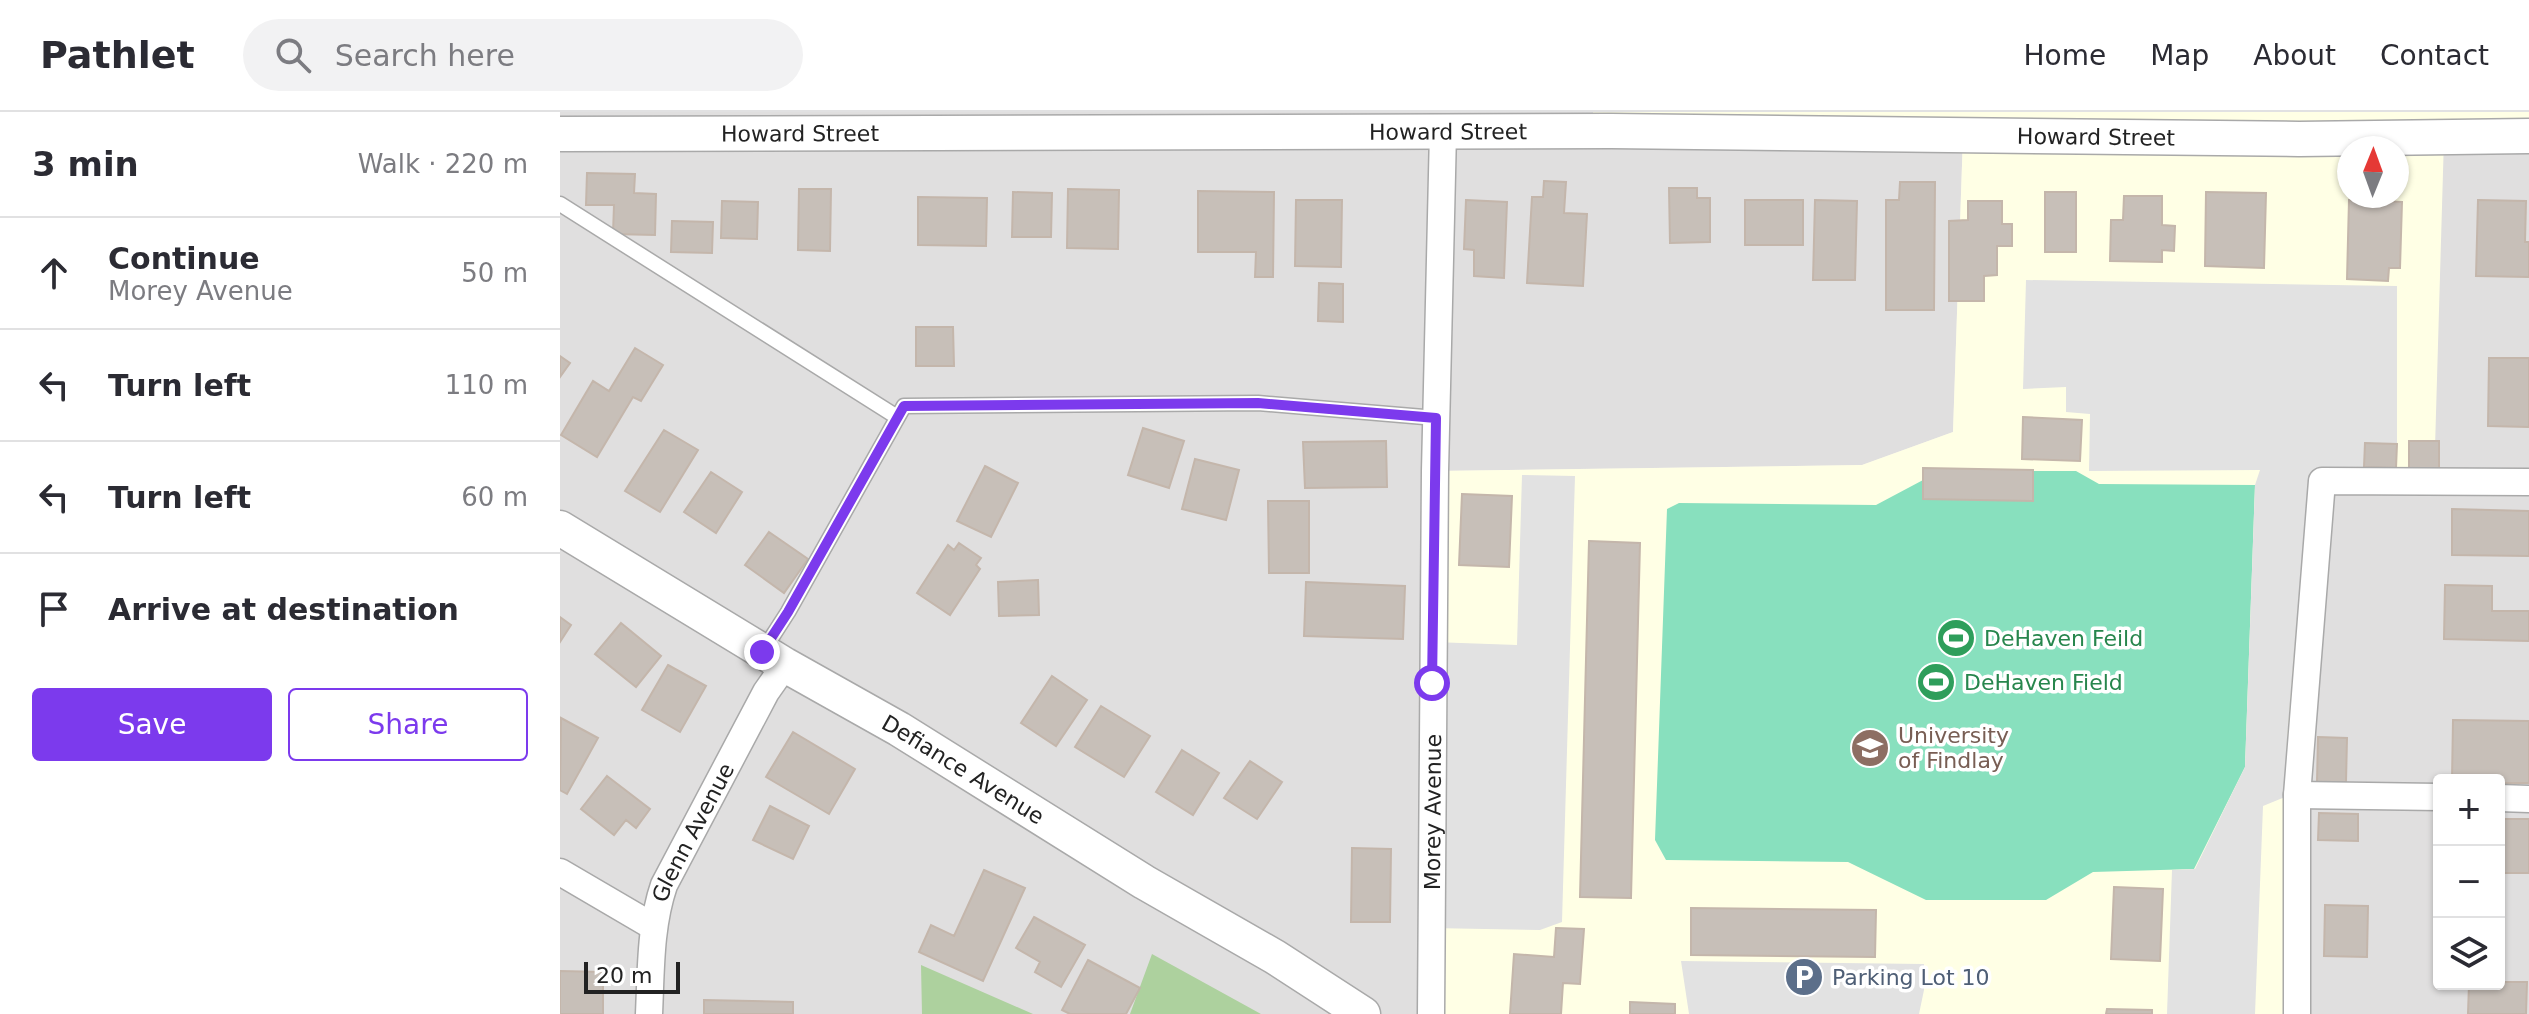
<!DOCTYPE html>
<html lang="en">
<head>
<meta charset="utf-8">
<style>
	body { margin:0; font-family:"DejaVu Sans",sans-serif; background:#f2f2f3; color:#2b2b33 }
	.controls { position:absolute; right:24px; bottom:24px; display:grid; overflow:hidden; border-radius:8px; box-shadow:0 2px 6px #0004 }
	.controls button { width:72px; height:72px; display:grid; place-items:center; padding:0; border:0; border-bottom:2px solid #e1e1e2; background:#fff; color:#2b2b33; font:40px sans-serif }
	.compass { position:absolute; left:1777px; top:24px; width:72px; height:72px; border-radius:50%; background:#fff; box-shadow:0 2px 6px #0004; rotate:1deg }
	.scale { position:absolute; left:24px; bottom:20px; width:96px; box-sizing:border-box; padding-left:8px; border:4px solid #222; border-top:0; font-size:22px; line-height:28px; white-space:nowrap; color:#222; -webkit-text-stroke:6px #fff; paint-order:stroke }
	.stop { position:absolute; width:24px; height:24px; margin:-18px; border:6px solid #7c3aed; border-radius:50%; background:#fff }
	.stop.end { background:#7c3aed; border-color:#fff; box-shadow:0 2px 8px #0008 }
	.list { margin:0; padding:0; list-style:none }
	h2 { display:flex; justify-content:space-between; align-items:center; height:104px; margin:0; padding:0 32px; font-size:34px }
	h2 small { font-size:26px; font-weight:400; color:#7c7c81 }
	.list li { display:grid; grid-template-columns:52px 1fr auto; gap:24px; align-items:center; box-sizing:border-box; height:112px; padding:0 32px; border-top:2px solid #e1e1e2 }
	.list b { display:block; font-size:30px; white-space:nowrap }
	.list p { margin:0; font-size:26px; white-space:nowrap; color:#7c7c81 }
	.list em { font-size:26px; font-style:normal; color:#7c7c81 }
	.actions { display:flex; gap:16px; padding:24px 32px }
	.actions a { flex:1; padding:18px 0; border:2px solid #7c3aed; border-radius:8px; text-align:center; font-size:28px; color:#7c3aed }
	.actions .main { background:#7c3aed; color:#fff }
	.icon { flex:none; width:44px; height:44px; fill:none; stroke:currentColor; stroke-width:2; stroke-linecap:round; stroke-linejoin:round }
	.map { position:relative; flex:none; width:1969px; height:902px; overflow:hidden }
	header { display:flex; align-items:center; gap:48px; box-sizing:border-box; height:112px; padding:0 40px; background:#fff; border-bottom:2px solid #e1e1e2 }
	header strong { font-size:38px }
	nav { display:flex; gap:44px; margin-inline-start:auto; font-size:28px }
	.search { width:560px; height:72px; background:#f2f2f3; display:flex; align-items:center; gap:20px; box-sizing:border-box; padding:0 28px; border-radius:44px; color:#7c7c81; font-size:30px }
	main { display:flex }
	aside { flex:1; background:#fff }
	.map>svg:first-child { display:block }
	.residential { fill:#e0dfdf; fill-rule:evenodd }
	.education { fill:#ffffe5; fill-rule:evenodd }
	.forest { fill:#add19e }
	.pitch { fill:#88e0be }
	.parking { fill:#e2e2e2 }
	.building { fill:#c7bfb8; stroke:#c4b6ab; stroke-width:2 }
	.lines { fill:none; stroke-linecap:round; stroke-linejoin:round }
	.service-casing { stroke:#a9a9a9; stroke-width:17 }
	.minor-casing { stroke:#a9a9a9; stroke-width:29 }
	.tertiary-casing { stroke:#a9a9a9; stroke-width:37 }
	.service { stroke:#fff; stroke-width:14 }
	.minor { stroke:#fff; stroke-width:26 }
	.tertiary { stroke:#fff; stroke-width:34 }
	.route { stroke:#7c3aed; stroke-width:10 }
	.labels { text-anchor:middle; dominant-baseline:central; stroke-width:7; stroke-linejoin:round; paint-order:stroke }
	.street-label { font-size:22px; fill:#222; stroke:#fff }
	.leisure-label { font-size:22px; fill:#27864d; stroke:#fff; text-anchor:start }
	.education-label { font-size:22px; fill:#785e54; stroke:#fff; text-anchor:start }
	.service-label { font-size:22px; fill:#4e5e75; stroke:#fff; text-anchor:start }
</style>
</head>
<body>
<header>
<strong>Pathlet</strong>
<div class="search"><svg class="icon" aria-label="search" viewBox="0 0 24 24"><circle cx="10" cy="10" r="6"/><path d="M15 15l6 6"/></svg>Search here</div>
<nav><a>Home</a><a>Map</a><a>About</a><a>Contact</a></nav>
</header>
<main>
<aside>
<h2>3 min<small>Walk · 220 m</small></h2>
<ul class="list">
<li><svg class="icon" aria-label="ahead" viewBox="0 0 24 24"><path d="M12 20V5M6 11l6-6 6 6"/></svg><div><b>Continue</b><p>Morey Avenue</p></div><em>50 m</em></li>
<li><svg class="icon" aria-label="left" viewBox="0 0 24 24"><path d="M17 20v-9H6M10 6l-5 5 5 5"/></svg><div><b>Turn left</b></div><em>110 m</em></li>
<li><svg class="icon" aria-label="left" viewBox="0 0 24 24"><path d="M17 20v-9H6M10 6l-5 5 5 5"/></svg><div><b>Turn left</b></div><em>60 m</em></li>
<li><svg class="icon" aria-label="arrive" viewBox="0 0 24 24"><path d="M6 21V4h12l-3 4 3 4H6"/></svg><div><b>Arrive at destination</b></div></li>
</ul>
<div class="actions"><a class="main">Save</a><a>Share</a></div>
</aside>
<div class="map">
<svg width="1969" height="902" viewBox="0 0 1969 902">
	<rect width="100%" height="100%" fill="#f2efe9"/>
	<!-- residential -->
	<path class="residential" d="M0,0H1033L1032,19L1403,23L1393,320L1302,353L875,359L871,902H0Z
		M1969,24V902H1728L1762,369L1884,25ZM1879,668H1939V872H1879Z"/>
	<!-- education -->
	<path class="education" d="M1033,0H1969V25L1884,26L1874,370L1762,369L1733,902H871L875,359L1302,353L1393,320L1403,23L1032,19ZM1789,36H1837V84H1789Z"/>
	<!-- forest -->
	<path class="forest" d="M592,842L701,902H570Z
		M361,853L473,902H362Z"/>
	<!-- pitch -->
	<path class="pitch" d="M1380,359H1516L1539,372L1695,373L1685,655L1634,757L1533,760L1486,788H1366L1288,750L1106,748L1095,728L1107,397L1119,391L1316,393Z"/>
	<!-- parking -->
	<path class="parking" d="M1466,168L1837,174V332L1805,331L1804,355L1765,357L1752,363L1747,386L1727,627L1725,685L1703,694L1695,902H1607L1612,758L1635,757L1685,655L1695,373L1700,358L1529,359L1530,302L1506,300V275L1463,277Z
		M962,363L1015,364L1002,810L980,818L871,816L873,530L957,533Z
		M1121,849L1364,852V878L1359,902H1129Z"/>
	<!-- building -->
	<path class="building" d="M27,61L75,62L74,81L96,82L95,123L53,122L54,93H26Z
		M984,69L1006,70L1004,101L1027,102L1023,174L967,171L972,85H983Z
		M1340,70H1375L1374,198H1326V88H1339Z
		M1109,76H1137V86H1150V130L1110,131Z
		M239,77H271L270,139L238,138Z
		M508,77L559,78L558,137L507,136Z
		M638,79L714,80L713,165H695L696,140H638Z
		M453,80L492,81L491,125H452Z
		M1485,80H1516V140H1485Z
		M1646,80L1706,81L1704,156L1645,154Z
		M1564,84H1602V113L1615,114L1614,139L1602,138V150L1550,149L1551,108H1563Z
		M358,85L427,86L426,134L358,133Z
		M736,88H782L781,155L735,154Z
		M906,88L947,90L944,166L914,164V138L904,137Z
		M1185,88H1243V133H1185Z
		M1255,88L1297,89L1295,168H1253Z
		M1789,88L1842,90L1840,156H1829L1828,169L1787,167Z
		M1918,88L1966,89L1965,130H1969V165L1916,164Z
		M162,89L198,90L197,127L161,126Z
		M1408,89H1442V112H1452V134H1437V163L1424,164V189H1389V109L1408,108Z
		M112,109L153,110L152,141L111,140Z
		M759,171L783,172V210L758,209Z
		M356,215H393L394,254H356Z
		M75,236L103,253L81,289L73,285L37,345L1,323L33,269L49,279Z
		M0,244L10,251L0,265Z
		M1929,246H1969V315L1928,314Z
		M1463,305L1522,308L1520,349L1462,347Z
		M583,316L624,329L609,376L568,363Z
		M104,318L138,338L100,400L65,379Z
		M826,329L827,375L745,376L743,330Z
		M1849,329H1879V356H1849Z
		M1805,331L1837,332L1836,356L1804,355Z
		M635,347L679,358L666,408L622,397Z
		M425,354L458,371L431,425L397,409Z
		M1363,356L1473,358V389L1363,387Z
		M151,360L182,380L156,421L124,400Z
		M902,382L952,384L949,455L899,453Z
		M708,389H749V461H709Z
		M1892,397L1969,399V444L1892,443Z
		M209,420L248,447L224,481L185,453Z
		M1029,429L1080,431L1071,786L1020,785Z
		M399,431L421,446L416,453L420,457L390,503L357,481L388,433L394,438Z
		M478,468L479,503L439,504L438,470Z
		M746,470L845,474L843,527L744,524Z
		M1885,473L1932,474V499H1969V529L1884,527Z
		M0,505L11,513L0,530Z
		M61,511L101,544L76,575L35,542Z
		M108,553L146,574L120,620L82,598Z
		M492,564L527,588L496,634L461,611Z
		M541,594L590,624L564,665L515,635Z
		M1,606L38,626L7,682L0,678Z
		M1893,608L1969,609V671H1939V668H1892Z
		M233,620L295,657L269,702L206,665Z
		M1758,625L1787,626L1786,670H1757Z
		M622,638L659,661L633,703L596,680Z
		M690,649L722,670L697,707L664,686Z
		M47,664L90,697L76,716L66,708L54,723L21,697Z
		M210,694L249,714L233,747L193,728Z
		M1759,701L1798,702V729L1758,728Z
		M1939,707H1969V761H1939Z
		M792,736L831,737L830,810H791Z
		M424,758L465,776L423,869L359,840L371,813L394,824Z
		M1554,775L1603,777L1600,849L1551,847Z
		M1765,793L1808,794L1807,845L1764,844Z
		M1131,796L1316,798L1315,845L1131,843Z
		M474,805L525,833L501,875L475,860L480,850L456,836Z
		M996,816L1024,817L1020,872L1003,871L1001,902H950L954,842L994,845Z
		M528,848L580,876L566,902H510L502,898Z
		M0,859L43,860V902H0Z
		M1939,870H1967L1966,902H1908L1909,872H1939Z
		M144,888L233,890V902H144Z
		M1070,890L1115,892V902H1070Z
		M1547,897L1592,898V902H1546Z"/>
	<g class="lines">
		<!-- service casing -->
		<g class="service-casing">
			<path id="service" d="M0,92L337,305
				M203,539L228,500L344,294L698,291L876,306"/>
		</g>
		<!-- minor casing -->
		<g class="minor-casing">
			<g id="minor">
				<path d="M1737,683L1879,685"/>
				<path d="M1939,686L1969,687"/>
				<path d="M0,760L94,815"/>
				<path id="s1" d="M89,902C91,859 90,814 104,773L206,580L225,553"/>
				<path id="s2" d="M871,902L875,359L883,20"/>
				<path d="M1737,902V683L1762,369L1969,370"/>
			</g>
		</g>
		<!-- tertiary casing -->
		<g class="tertiary-casing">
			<g id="tertiary">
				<path id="s3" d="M0,22L1051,19L1739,27L1969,24"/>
				<path id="s4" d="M0,416L225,553L339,617L584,770L715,845L803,902"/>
			</g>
		</g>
		<!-- service -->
		<use href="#service" class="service"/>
		<!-- minor -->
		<use href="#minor" class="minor"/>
		<!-- tertiary -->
		<use href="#tertiary" class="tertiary"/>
	</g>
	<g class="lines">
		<!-- route -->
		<path class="route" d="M202,540L228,500L344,294L698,291L876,306L872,571"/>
	</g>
	<!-- icons -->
	<defs>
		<g id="stadium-disc" transform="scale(2)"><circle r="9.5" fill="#2e9e5b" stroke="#fff"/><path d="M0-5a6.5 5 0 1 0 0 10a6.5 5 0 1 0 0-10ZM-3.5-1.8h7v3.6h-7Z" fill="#fff"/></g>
		<g id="university-disc" transform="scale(2)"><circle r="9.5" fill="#8d6e63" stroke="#fff"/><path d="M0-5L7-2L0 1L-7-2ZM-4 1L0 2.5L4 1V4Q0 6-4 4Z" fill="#fff"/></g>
		<g id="parking-disc" transform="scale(2)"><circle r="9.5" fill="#5c6f8a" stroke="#fff"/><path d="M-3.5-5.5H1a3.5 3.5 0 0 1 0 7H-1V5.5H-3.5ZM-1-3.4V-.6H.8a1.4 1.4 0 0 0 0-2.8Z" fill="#fff"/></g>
	</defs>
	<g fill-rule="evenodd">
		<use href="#stadium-disc" x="1396" y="526"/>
		<use href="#stadium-disc" x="1376" y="570"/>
		<use href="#university-disc" x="1310" y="636"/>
		<use href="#parking-disc" x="1244" y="865"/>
	</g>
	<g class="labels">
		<!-- street labels -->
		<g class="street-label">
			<text stroke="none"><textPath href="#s3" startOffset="888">Howard Street</textPath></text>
			<text stroke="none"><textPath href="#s3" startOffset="240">Howard Street</textPath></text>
			<text stroke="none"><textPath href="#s3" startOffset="1536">Howard Street</textPath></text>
			<text stroke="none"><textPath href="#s4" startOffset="470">Defiance Avenue</textPath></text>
			<text stroke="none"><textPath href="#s2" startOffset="202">Morey Avenue</textPath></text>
			<text stroke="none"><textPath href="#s1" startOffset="190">Glenn Avenue</textPath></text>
		</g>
		<!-- leisure labels -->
		<g class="leisure-label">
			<text x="1424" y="526">DeHaven Feild</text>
			<text x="1404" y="570">DeHaven Field</text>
		</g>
		<!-- education labels -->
		<g class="education-label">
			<text x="1338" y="623">University<tspan x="1338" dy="25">of Findlay</tspan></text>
		</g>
		<!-- service labels -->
		<g class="service-label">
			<text x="1272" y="865">Parking Lot 10</text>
		</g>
	</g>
</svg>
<div class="controls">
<button>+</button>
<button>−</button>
<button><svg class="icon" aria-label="layers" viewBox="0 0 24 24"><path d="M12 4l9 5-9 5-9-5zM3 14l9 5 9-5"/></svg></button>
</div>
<svg class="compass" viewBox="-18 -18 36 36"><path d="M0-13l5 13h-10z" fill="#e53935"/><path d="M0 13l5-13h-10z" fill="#7c7c81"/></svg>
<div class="scale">20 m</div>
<div class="stop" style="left:872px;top:571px"></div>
<div class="stop end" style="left:202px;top:540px"></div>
</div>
</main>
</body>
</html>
